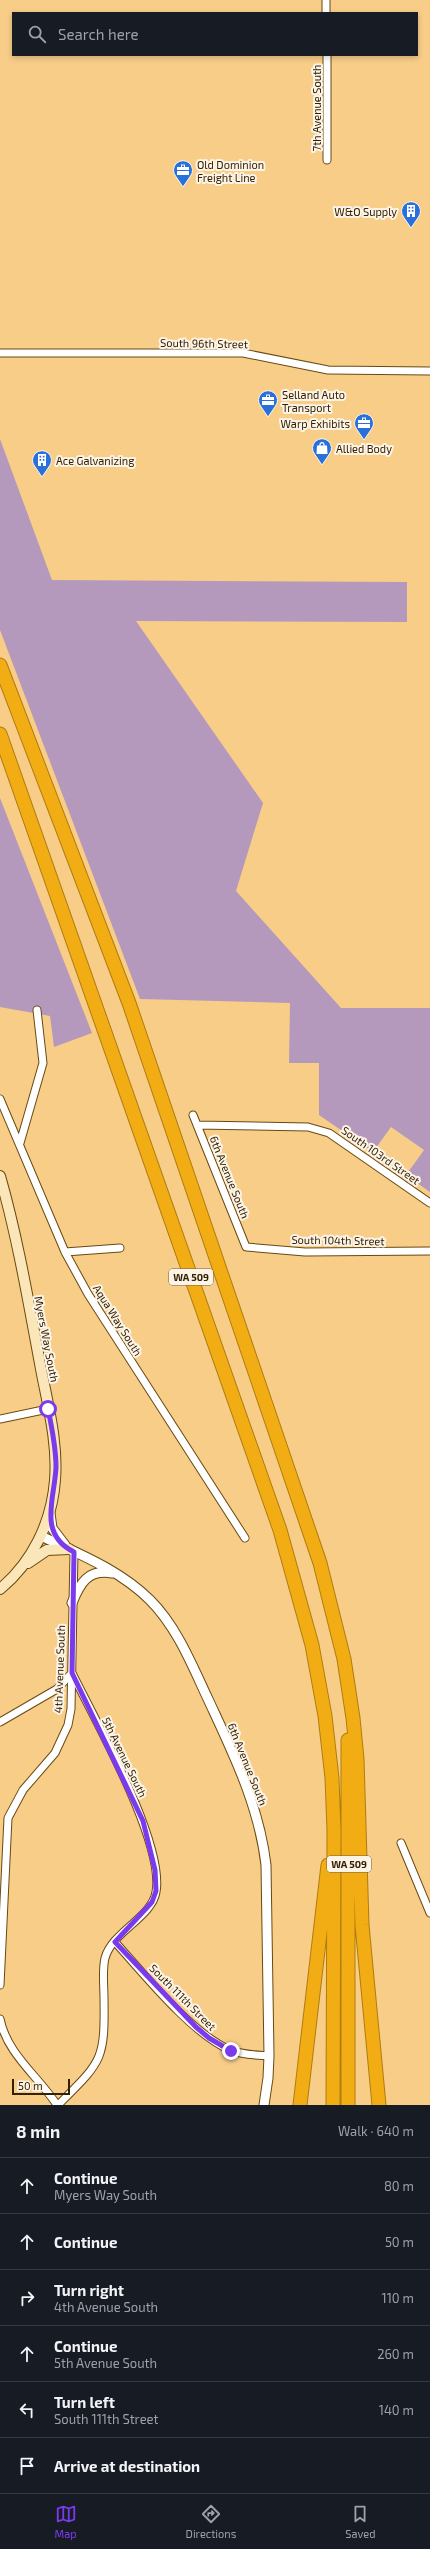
<!DOCTYPE html>
<html lang="en">
<head>
<meta charset="utf-8">
<style>
	body { margin:0; font-family:"Exo 2",sans-serif; background:#20242c; color:#f1f3f6 }
	.scale { position:absolute; left:12px; bottom:10px; width:58px; box-sizing:border-box; padding-left:4px; border:2px solid #322204; border-top:0; font-size:11px; line-height:14px; white-space:nowrap; color:#322204; -webkit-text-stroke:3px #fdf4e7; paint-order:stroke }
	.stop { position:absolute; width:12px; height:12px; margin:-9px; border:3px solid #7c3aed; border-radius:50%; background:#fff }
	.stop.end { background:#7c3aed; border-color:#fff; box-shadow:0 1px 4px #0008 }
	.list { margin:0; padding:0; list-style:none }
	h2 { display:flex; justify-content:space-between; align-items:center; height:52px; margin:0; padding:0 16px; font-size:17px }
	h2 small { font-size:13px; font-weight:400; color:#9ea1a6 }
	.list li { display:grid; grid-template-columns:26px 1fr auto; gap:12px; align-items:center; box-sizing:border-box; height:56px; padding:0 16px; border-top:1px solid #363941 }
	.list b { display:block; font-size:15px; white-space:nowrap }
	.list p { margin:0; font-size:13px; white-space:nowrap; color:#9ea1a6 }
	.list em { font-size:13px; font-style:normal; color:#9ea1a6 }
	.icon { flex:none; width:22px; height:22px; fill:none; stroke:currentColor; stroke-width:2; stroke-linecap:round; stroke-linejoin:round }
	.map { position:relative; flex:none; width:430px; height:2105px; overflow:hidden }
	.search { position:absolute; background:#171b24; box-shadow:0 2px 6px #0003; left:12px; right:12px; top:12px; height:44px; display:flex; align-items:center; gap:10px; box-sizing:border-box; padding:0 14px; border-radius:0px; color:#9ea1a6; font-size:15px }
	.sheet { height:388px; background:#171b24 }
	nav { display:flex; justify-content:space-around; align-items:center; box-sizing:border-box; height:56px; border-top:1px solid #363941; background:#171b24; font-size:11px; color:#9ea1a6 }
	nav a { display:grid; justify-items:center; gap:2px }
	nav .on { color:#7c3aed }
	.map>svg:first-child { display:block }
	.green { fill:#b599bc }
	.lines { fill:none; stroke-linecap:round; stroke-linejoin:round }
	.minor-casing { stroke:#674a12; stroke-width:9 }
	.tertiary-casing { stroke:#674a12; stroke-width:11 }
	.secondary-casing { stroke:#674a12; stroke-width:12 }
	.motorway-casing { stroke:#af7c0f; stroke-width:15 }
	.minor { stroke:#fff; stroke-width:7 }
	.tertiary { stroke:#fff; stroke-width:9 }
	.secondary { stroke:#fbe6b9; stroke-width:10 }
	.motorway { stroke:#f2ad15; stroke-width:13 }
	.route { stroke:#7c3aed; stroke-width:5 }
	.labels { text-anchor:middle; dominant-baseline:central; stroke-width:4; stroke-linejoin:round; paint-order:stroke }
	.shield { fill:#fdf4e7; stroke:#6f6148; stroke-width:1 }
	.shield-label { font-size:10px; font-weight:bold; fill:#322204 }
	.street-label { font-size:11px; fill:#322204; stroke:#fdf4e7 }
	.poi-label { font-size:11px; fill:#322204; stroke:#fdf4e7; text-anchor:start }
</style>
</head>
<body>
<div class="map">
<svg width="430" height="2105" viewBox="0 0 430 2105">
	<rect width="100%" height="100%" fill="#f8cd88"/>
	<!-- green -->
	<path class="green" d="M0,439L52,580L407,582V622L136,621L263,803L236,891L341,1008H430V1192L406,1175L424,1150L391,1127L373,1152L319,1115V1063H289L290,1003L140,999L0,630Z
		M0,798L92,1033L54,1047L50,1016L0,1007Z"/>
	<g class="lines">
		<!-- minor casing -->
		<g class="minor-casing">
			<path id="minor" d="M326,0V13
				M327,55V160
				M0,353H243L328,370L430,371
				M0,1099L65,1252L88,1294L245,1538
				M193,1115L246,1247L305,1252L430,1251
				M197,1125L308,1127L329,1133L430,1203
				M20,1143L43,1063L37,1010
				M65,1252L120,1248
				M0,1419L48,1409
				M0,1722L57,1689L72,1673C95,1720 165,1843 156,1892C152,1917 112,1932 105,1958C102,1971 104,1985 104,1998C105,2061 102,2061 58,2105
				M401,1843L430,1913
				M115,1942C143,1973 192,2034 230,2050C242,2055 256,2055 269,2056
				M0,1985L8,1818L23,1790L55,1753L68,1725L71,1709L74,1552
				M0,2019C7,2054 38,2076 57,2105"/>
		</g>
		<!-- tertiary casing -->
		<g class="tertiary-casing">
			<path id="tertiary" d="M50,1513L52,1528L65,1545
				M41,1536C79,1554 120,1570 150,1600C177,1627 192,1665 208,1699C233,1753 259,1805 266,1865L269,2056L268,2078L264,2105
				M72,1603C80,1583 88,1569 112,1573"/>
		</g>
		<!-- secondary casing -->
		<g class="secondary-casing">
			<path id="secondary" d="M0,1176C18,1239 29,1305 41,1369C48,1406 58,1443 55,1480C52,1522 32,1563 0,1589
				M28,1563L47,1550L69,1549"/>
		</g>
		<!-- motorway casing -->
		<g class="motorway-casing">
			<path id="motorway" d="M0,665L129,1003L320,1563L344,1659L353,1718L357,1759L362,1925L379,2105
				M0,734L280,1530L312,1645L325,1716L332,1778L334,1830L333,2105
				M348,1740V2105
				M300,2105L328,1865"/>
		</g>
		<!-- minor -->
		<use href="#minor" class="minor"/>
		<!-- tertiary -->
		<use href="#tertiary" class="tertiary"/>
		<!-- secondary -->
		<use href="#secondary" class="secondary"/>
		<!-- motorway -->
		<use href="#motorway" class="motorway"/>
	</g>
	<g class="lines">
		<!-- route -->
		<path class="route" d="M48,1409C52,1428 56,1447 56,1467C55,1498 37,1534 74,1552L72,1673L143,1821L155,1870L156,1891L152,1902L115,1942L196,2027L209,2038L231,2051"/>
	</g>
	<!-- icons -->
	<defs>
		<g id="office-pin" transform="scale(1)"><path d="M0 17L-7.5 6A9.5 9.5 0 1 1 7.5 6Z" fill="#2970dc" stroke="#fdf4e7"/><path d="M-6-3h4V-5.5h4V-3h4V5H-6ZM-1-4.5V-3h2v-1.5ZM-6 0V1H6V0Z" fill="#fff"/></g>
		<g id="building-pin" transform="scale(1)"><path d="M0 17L-7.5 6A9.5 9.5 0 1 1 7.5 6Z" fill="#2970dc" stroke="#fdf4e7"/><path d="M-4-6H4V6H1V3H-1V6H-4ZM-2.5-4.3h1.7v1.8h-1.7ZM.8-4.3h1.7v1.8H.8ZM-2.5-1h1.7V.8h-1.7ZM.8-1h1.7V.8H.8Z" fill="#fff"/></g>
		<g id="shop-pin" transform="scale(1)"><path d="M0 17L-7.5 6A9.5 9.5 0 1 1 7.5 6Z" fill="#2970dc" stroke="#fdf4e7"/><path d="M-5-2.5h2.3a2.7 3.5 0 0 1 5.4 0H5L5.5 6h-11ZM-1.5-2.5h3a1.5 2.3 0 0 0-3 0Z" fill="#fff"/></g>
	</defs>
	<g fill-rule="evenodd">
		<use href="#office-pin" x="183" y="170"/>
		<use href="#building-pin" x="411" y="211"/>
		<use href="#office-pin" x="268" y="400"/>
		<use href="#office-pin" x="364" y="423"/>
		<use href="#shop-pin" x="322" y="448"/>
		<use href="#building-pin" x="42" y="460"/>
	</g>
	<g class="labels">
		<!-- shield labels -->
		<g class="shield">
			<rect x="169" y="1269" width="44" height="16" rx="3"/>
			<rect x="327" y="1856" width="44" height="16" rx="3"/>
		</g>
		<g class="shield-label">
			<text x="191" y="1277">WA 509</text>
			<text x="349" y="1864">WA 509</text>
		</g>
		<!-- street labels -->
		<g class="street-label">
			<text transform="translate(316 108) rotate(-90)">7th Avenue South</text>
			<text transform="translate(204 343) rotate(1)">South 96th Street</text>
			<text transform="translate(381 1155) rotate(35)">South 103rd Street</text>
			<text transform="translate(230 1177) rotate(68)">6th Avenue South</text>
			<text transform="translate(338 1240) rotate(1)">South 104th Street</text>
			<text transform="translate(118 1320) rotate(58)">Aqua Way South</text>
			<text transform="translate(47 1339) rotate(79)">Myers Way South</text>
			<text transform="translate(59 1669) rotate(-88)">4th Avenue South</text>
			<text transform="translate(125 1757) rotate(64)">5th Avenue South</text>
			<text transform="translate(248 1764) rotate(68)">6th Avenue South</text>
			<text transform="translate(183 1997) rotate(45)">South 111th Street</text>
		</g>
		<!-- poi labels -->
		<g class="poi-label">
			<text x="197" y="164">Old Dominion<tspan x="197" dy="13">Freight Line</tspan></text>
			<text x="397" y="211" text-anchor="end">W&amp;O Supply</text>
			<text x="282" y="394">Selland Auto<tspan x="282" dy="13">Transport</tspan></text>
			<text x="350" y="423" text-anchor="end">Warp Exhibits</text>
			<text x="336" y="448">Allied Body</text>
			<text x="56" y="460">Ace Galvanizing</text>
		</g>
	</g>
</svg>
<div class="scale">50 m</div>
<div class="stop" style="left:48px;top:1409px"></div>
<div class="stop end" style="left:231px;top:2051px"></div>
<div class="search"><svg class="icon" aria-label="search" viewBox="0 0 24 24"><circle cx="10" cy="10" r="6"/><path d="M15 15l6 6"/></svg>Search here</div>
</div>
<section class="sheet">
<h2>8 min<small>Walk · 640 m</small></h2>
<ul class="list">
<li><svg class="icon" aria-label="ahead" viewBox="0 0 24 24"><path d="M12 20V5M6 11l6-6 6 6"/></svg><div><b>Continue</b><p>Myers Way South</p></div><em>80 m</em></li>
<li><svg class="icon" aria-label="ahead" viewBox="0 0 24 24"><path d="M12 20V5M6 11l6-6 6 6"/></svg><div><b>Continue</b></div><em>50 m</em></li>
<li><svg class="icon" aria-label="right" viewBox="0 0 24 24"><path d="M7 20v-9h11M14 6l5 5-5 5"/></svg><div><b>Turn right</b><p>4th Avenue South</p></div><em>110 m</em></li>
<li><svg class="icon" aria-label="ahead" viewBox="0 0 24 24"><path d="M12 20V5M6 11l6-6 6 6"/></svg><div><b>Continue</b><p>5th Avenue South</p></div><em>260 m</em></li>
<li><svg class="icon" aria-label="left" viewBox="0 0 24 24"><path d="M17 20v-9H6M10 6l-5 5 5 5"/></svg><div><b>Turn left</b><p>South 111th Street</p></div><em>140 m</em></li>
<li><svg class="icon" aria-label="arrive" viewBox="0 0 24 24"><path d="M6 21V4h12l-3 4 3 4H6"/></svg><div><b>Arrive at destination</b></div></li>
</ul>
</section>
<nav>
<a class="on"><svg class="icon" aria-label="map" viewBox="0 0 24 24"><path d="M3 6l6-2 6 2 6-2v14l-6 2-6-2-6 2zM9 4v14M15 6v14"/></svg>Map</a>
<a><svg class="icon" aria-label="directions" viewBox="0 0 24 24"><path d="M12 3l9 9-9 9-9-9zM9 14v-3h6M13 9l2 2-2 2"/></svg>Directions</a>
<a><svg class="icon" aria-label="saved" viewBox="0 0 24 24"><path d="M7 4h10v16l-5-4-5 4z"/></svg>Saved</a>
</nav>
</body>
</html>
